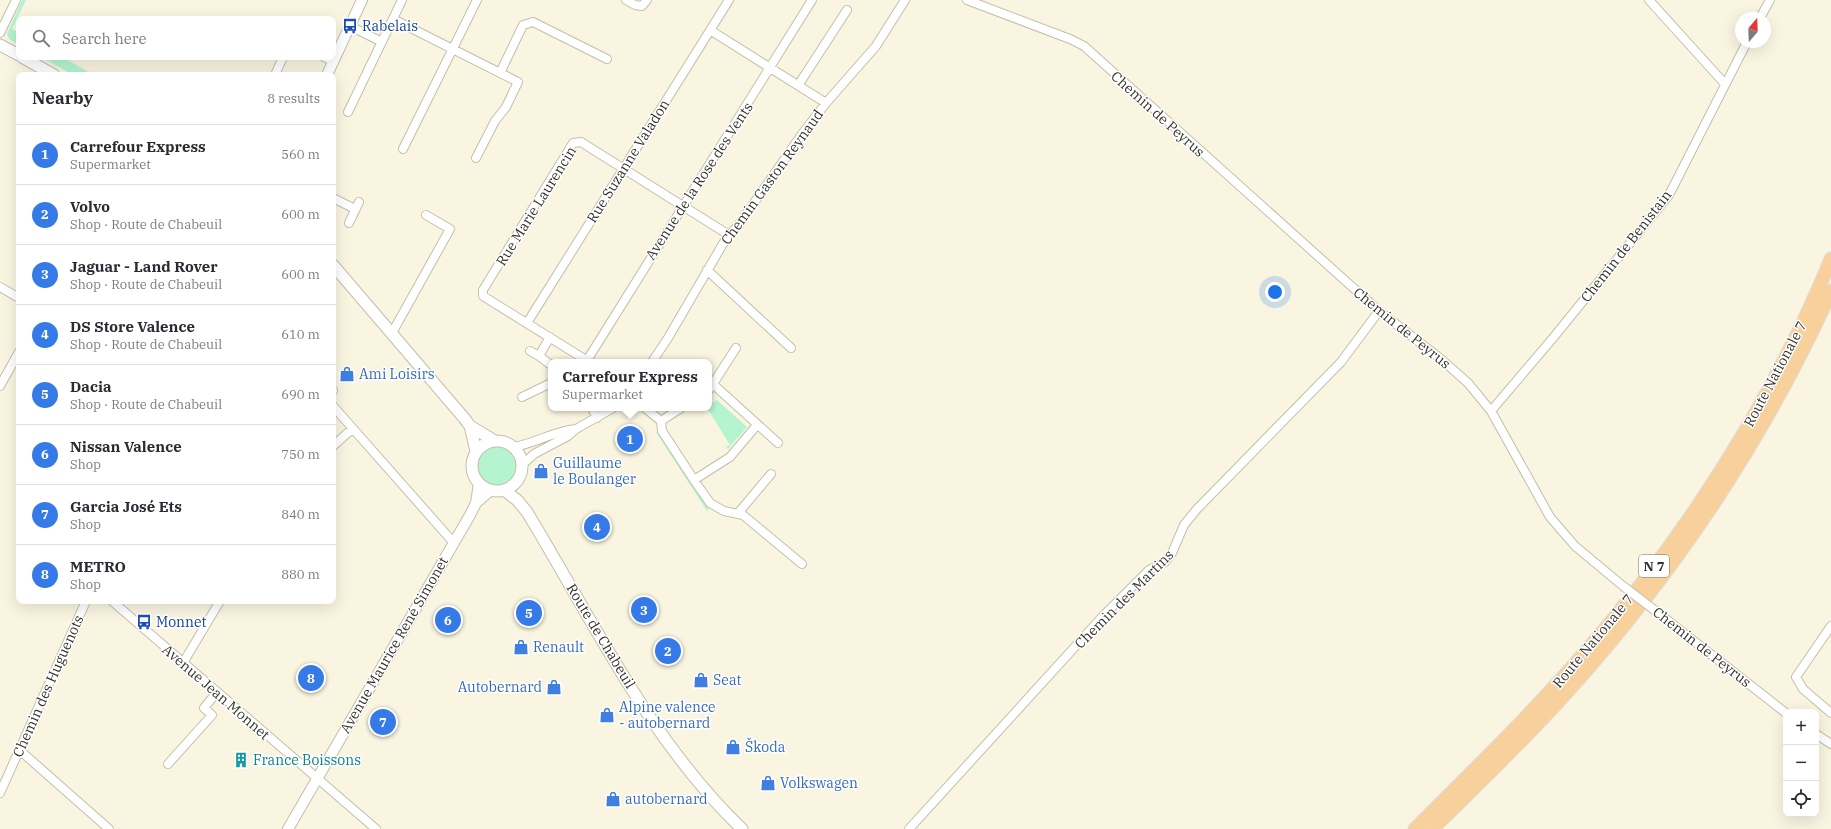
<!DOCTYPE html>
<html lang="en">
<head>
<meta charset="utf-8">
<style>
	body { margin:0; font-family:"IBM Plex Serif",serif; background:#f2f2f3; color:#2b2b33 }
	.controls { position:absolute; right:12px; bottom:12px; display:grid; overflow:hidden; border-radius:8px; box-shadow:0 4px 16px #0002 }
	.controls button { width:36px; height:36px; display:grid; place-items:center; padding:0; border:0; border-bottom:1px solid #e1e1e2; background:#fff; color:#2b2b33; font:20px sans-serif }
	.compass { position:absolute; left:1735px; top:12px; width:36px; height:36px; border-radius:50%; background:#fff; box-shadow:0 4px 16px #0002; rotate:19deg }
	.you { position:absolute; left:1275px; top:292px; width:14px; height:14px; margin:-10px; border:3px solid #fff; border-radius:50%; background:#1a73e8; box-shadow:0 0 0 6px #1a73e833 }
	.badge { display:grid; place-items:center; width:26px; height:26px; border-radius:50%; background:#357ae7; color:#fff; font-size:13px; font-weight:700 }
	.pin { position:absolute; translate:-50% -50%; border:2px solid #fff; box-shadow:0 1px 4px #0006 }
	.popup { position:absolute; left:548px; top:359px; width:164px; height:52px; box-sizing:border-box; display:grid; place-content:center; border-radius:8px; background:#fff; filter:drop-shadow(0 1px 3px #0005); font-size:13px; white-space:nowrap; color:#7c7c81 }
	.popup b { font-size:15px; color:#2b2b33 }
	.popup::after { content:''; position:absolute; left:50%; top:100%; margin-left:-8px; border:8px solid transparent; border-top-color:#fff }
	.list { margin:0; padding:0; list-style:none }
	h2 { display:flex; justify-content:space-between; align-items:center; height:52px; margin:0; padding:0 16px; font-size:17px }
	h2 small { font-size:13px; font-weight:400; color:#7c7c81 }
	.list li { display:grid; grid-template-columns:26px 1fr auto; gap:12px; align-items:center; box-sizing:border-box; height:60px; padding:0 16px; border-top:1px solid #e1e1e2 }
	.list b { display:block; font-size:15px; white-space:nowrap }
	.list p { margin:0; font-size:13px; white-space:nowrap; color:#7c7c81 }
	.list em { font-size:13px; font-style:normal; color:#7c7c81 }
	.icon { flex:none; width:22px; height:22px; fill:none; stroke:currentColor; stroke-width:2; stroke-linecap:round; stroke-linejoin:round }
	.map { position:relative; flex:none; width:1831px; height:829px; overflow:hidden }
	.search { position:absolute; background:#fff; box-shadow:0 4px 16px #0002; left:16px; top:16px; width:320px; height:44px; display:flex; align-items:center; gap:10px; box-sizing:border-box; padding:0 14px; border-radius:8px; color:#7c7c81; font-size:15px }
	.panel { position:absolute; background:#fff; box-shadow:0 4px 16px #0002; left:16px; top:72px; width:320px; height:532px; border-radius:8px }
	.map>svg:first-child { display:block }
	.green { fill:#b4f5d0 }
	.lines { fill:none; stroke-linecap:round; stroke-linejoin:round }
	.minor-casing { stroke:#c2bfab; stroke-width:10 }
	.tertiary-casing { stroke:#c2bfab; stroke-width:12 }
	.secondary-casing { stroke:#c2bfab; stroke-width:13 }
	.trunk-casing { stroke:#dfdedd; stroke-width:15 }
	.minor { stroke:#fff; stroke-width:8 }
	.tertiary { stroke:#fff; stroke-width:10 }
	.secondary { stroke:#fff; stroke-width:11 }
	.trunk { stroke:#f8d09c; stroke-width:13 }
	.minor-bridge-casing { stroke:#c2bfab; stroke-width:10; stroke-linecap:butt }
	.minor-bridge { stroke:#fff; stroke-width:8 }
	.labels { text-anchor:middle; dominant-baseline:central; stroke-width:3; stroke-linejoin:round; paint-order:stroke }
	.shield { fill:#fff; stroke:#71706a; stroke-width:1 }
	.shield-label { font-size:13px; font-weight:bold; fill:#34322a }
	.transit-label { font-size:14px; fill:#164399; stroke:#fff; text-anchor:start }
	.street-label { font-size:14px; fill:#34322a; stroke:#fff }
	.shop-label { font-size:14px; fill:#366cbe; stroke:#fff; text-anchor:start }
	.culture-label { font-size:14px; fill:#0d838f; stroke:#fff; text-anchor:start }
</style>
</head>
<body>
<div class="map">
<svg width="1831" height="829" viewBox="0 0 1831 829">
	<rect width="100%" height="100%" fill="#f9f5e1"/>
	<!-- green -->
	<path class="green" d="M22,0H26L12,29L19,33V45L9,39L7,34Z
		M41,57H62L94,75H73Z
		M717,400L747,427L728,449L726,447L730,445L707,408H709V405Z
		M656,432L659,433L701,497L710,507L707,511Z
		M476 465a21 21 0 1 1 42 0a21 21 0 1 1-42 0Z"/>
	<g class="lines">
		<!-- minor casing -->
		<g class="minor-casing">
			<path id="minor" d="M626,0L635,5L642,6L647,0
				M967,0L1070,39L1084,46L1379,311L1441,359L1468,383L1491,411L1550,517L1575,546L1623,586
				M1649,0L1725,84
				M1760,18L1770,0
				M393,19L518,82L506,107L495,121L476,158
				M350,26L382,42
				M710,30L826,103
				M0,33L16,0
				M324,57L333,61
				M500,73L523,25L533,22L607,59
				M275,75L283,57
				M799,84L847,10
				M348,112L402,0
				M403,149L477,0
				M333,198L355,209
				M349,223L359,202
				M707,270L791,348
				M0,287L19,298
				M527,323L729,0
				M392,333L450,229L426,215
				M550,337L539,356L551,365
				M530,351L539,356
				M586,360L483,296V290L573,143L581,142L729,235
				M586,362L812,0
				M652,362L668,338L724,242L740,223L802,134L826,103L876,46L905,0
				M714,385L778,443
				M0,386L19,352
				M333,390V391
				M709,390L736,348
				M522,397L551,383
				M333,406L453,542
				M592,408L597,418
				M645,408L661,421L681,408
				M1491,411L1553,338L1669,195L1747,42
				M661,421L662,431L694,480L730,457L757,425
				M333,446L352,429
				M514,447C536,443 554,431 576,429
				M523,464L534,454L568,436L576,429L613,408
				M694,480L710,503L724,511L743,515L802,564
				M739,512L771,474
				M112,601L376,829
				M1653,609L1786,713
				M1831,626L1796,677L1803,689L1831,713
				M183,663L220,601
				M1816,734L1831,744
				M18,752L24,754L109,829
				M168,764L212,715L204,708L217,692
				M0,793L86,601
				M909,829L1103,616L1149,570L1165,562L1172,553L1184,525L1197,509L1341,362L1379,311"/>
		</g>
		<!-- tertiary casing -->
		<g class="tertiary-casing">
			<path id="tertiary" d="M327,75L362,0
				M476,503L491,490
				M288,829L470,515L476,503L479,483"/>
		</g>
		<!-- secondary casing -->
		<g class="secondary-casing">
			<path id="secondary" d="M0,45L19,55
				M22,57L54,75
				M333,265L464,418L470,426L476,451
				M470,426L493,440
				M472 466a25 25 0 1 1 50 0a25 25 0 1 1-50 0Z
				M504,490L517,500L527,512C592,619 650,741 742,829"/>
		</g>
		<!-- trunk casing -->
		<g class="trunk-casing">
			<path id="trunk" d="M1415,829C1474,770 1534,712 1588,649C1688,534 1773,400 1831,259
				M1432,829C1478,784 1525,739 1568,691C1675,572 1765,437 1831,291"/>
		</g>
		<!-- minor -->
		<use href="#minor" class="minor"/>
		<!-- tertiary -->
		<use href="#tertiary" class="tertiary"/>
		<!-- secondary -->
		<use href="#secondary" class="secondary"/>
		<!-- trunk -->
		<use href="#trunk" class="trunk"/>
		<!-- minor-bridge casing -->
		<g class="minor-bridge-casing">
			<path id="minor-bridge" d="M1623,586L1653,609"/>
		</g>
		<!-- minor-bridge -->
		<use href="#minor-bridge" class="minor-bridge"/>
	</g>
	<!-- icons -->
	<defs>
		<g id="bus-bare" transform="scale(1.2)"><path d="M-5-6H5V4H4V6H2V4H-2V6H-4V4H-5ZM-3.5-4V0h7V-4ZM-3.5 1.2v1.5H-2V1.2ZM2 1.2v1.5H3.5V1.2Z" fill="#1a4fb4" stroke="#fff" stroke-width="2.5" paint-order="stroke"/></g>
		<g id="shop-bare" transform="scale(1.2)"><path d="M-5-2.5h2.3a2.7 3.5 0 0 1 5.4 0H5L5.5 6h-11ZM-1.5-2.5h3a1.5 2.3 0 0 0-3 0Z" fill="#3f7fe0" stroke="#fff" stroke-width="2.5" paint-order="stroke"/></g>
		<g id="building-bare" transform="scale(1.2)"><path d="M-4-6H4V6H1V3H-1V6H-4ZM-2.5-4.3h1.7v1.8h-1.7ZM.8-4.3h1.7v1.8H.8ZM-2.5-1h1.7V.8h-1.7ZM.8-1h1.7V.8H.8Z" fill="#0f9aa8" stroke="#fff" stroke-width="2.5" paint-order="stroke"/></g>
	</defs>
	<g fill-rule="evenodd">
		<use href="#bus-bare" x="350" y="26"/>
		<use href="#shop-bare" x="347" y="374"/>
		<use href="#shop-bare" x="541" y="471"/>
		<use href="#bus-bare" x="144" y="622"/>
		<use href="#shop-bare" x="521" y="647"/>
		<use href="#shop-bare" x="701" y="680"/>
		<use href="#shop-bare" x="554" y="687"/>
		<use href="#shop-bare" x="607" y="715"/>
		<use href="#shop-bare" x="733" y="747"/>
		<use href="#building-bare" x="241" y="760"/>
		<use href="#shop-bare" x="768" y="783"/>
		<use href="#shop-bare" x="613" y="799"/>
	</g>
	<g class="labels">
		<!-- shield labels -->
		<rect class="shield" x="1639" y="555" width="30" height="22" rx="3"/>
		<g class="shield-label">
			<text x="1654" y="566">N 7</text>
		</g>
		<!-- transit labels -->
		<g class="transit-label">
			<text x="362" y="26">Rabelais</text>
			<text x="156" y="622">Monnet</text>
		</g>
		<!-- street labels -->
		<g class="street-label">
			<text transform="translate(1158 114) rotate(42)">Chemin de Peyrus</text>
			<text transform="translate(628 161) rotate(-58)">Rue Suzanne Valadon</text>
			<text transform="translate(772 177) rotate(-54)">Chemin Gaston Reynaud</text>
			<text transform="translate(699 181) rotate(-57)">Avenue de la Rose des Vents</text>
			<text transform="translate(536 206) rotate(-58)">Rue Marie Laurencin</text>
			<text transform="translate(1626 246) rotate(-52)">Chemin de Benistain</text>
			<text transform="translate(1402 328) rotate(39)">Chemin de Peyrus</text>
			<text transform="translate(1775 374) rotate(-62)">Route Nationale 7</text>
			<text transform="translate(1124 599) rotate(-45)">Chemin des Martins</text>
			<text transform="translate(601 636) rotate(59)">Route de Chabeuil</text>
			<text transform="translate(1593 641) rotate(-50)">Route Nationale 7</text>
			<text transform="translate(394 645) rotate(-60)">Avenue Maurice René Simonet</text>
			<text transform="translate(1702 647) rotate(38)">Chemin de Peyrus</text>
			<text transform="translate(48 686) rotate(-66)">Chemin des Huguenots</text>
			<text transform="translate(216 692) rotate(41)">Avenue Jean Monnet</text>
		</g>
		<!-- shop labels -->
		<g class="shop-label">
			<text x="359" y="374">Ami Loisirs</text>
			<text x="553" y="463">Guillaume<tspan x="553" dy="16">le Boulanger</tspan></text>
			<text x="533" y="647">Renault</text>
			<text x="713" y="680">Seat</text>
			<text x="542" y="687" text-anchor="end">Autobernard</text>
			<text x="619" y="707">Alpine valence<tspan x="619" dy="16">- autobernard</tspan></text>
			<text x="745" y="747">Škoda</text>
			<text x="780" y="783">Volkswagen</text>
			<text x="625" y="799">autobernard</text>
		</g>
		<!-- culture labels -->
		<g class="culture-label">
			<text x="253" y="760">France Boissons</text>
		</g>
	</g>
</svg>
<div class="controls">
<button>+</button>
<button>−</button>
<button><svg class="icon" aria-label="locate" viewBox="0 0 24 24"><circle cx="12" cy="12" r="6"/><path d="M12 2v4M12 18v4M2 12h4M18 12h4"/></svg></button>
</div>
<svg class="compass" viewBox="-18 -18 36 36"><path d="M0-13l5 13h-10z" fill="#e53935"/><path d="M0 13l5-13h-10z" fill="#7c7c81"/></svg>
<div class="you"></div>
<div class="pin badge" style="left:630px;top:439px">1</div>
<div class="popup"><b>Carrefour Express</b>Supermarket</div>
<div class="pin badge" style="left:668px;top:651px">2</div>
<div class="pin badge" style="left:644px;top:610px">3</div>
<div class="pin badge" style="left:597px;top:527px">4</div>
<div class="pin badge" style="left:529px;top:613px">5</div>
<div class="pin badge" style="left:448px;top:620px">6</div>
<div class="pin badge" style="left:383px;top:722px">7</div>
<div class="pin badge" style="left:311px;top:678px">8</div>
<div class="search"><svg class="icon" aria-label="search" viewBox="0 0 24 24"><circle cx="10" cy="10" r="6"/><path d="M15 15l6 6"/></svg>Search here</div>
<section class="panel">
<h2>Nearby<small>8 results</small></h2>
<ul class="list">
<li><span class="badge">1</span><div><b>Carrefour Express</b><p>Supermarket</p></div><em>560 m</em></li>
<li><span class="badge">2</span><div><b>Volvo</b><p>Shop · Route de Chabeuil</p></div><em>600 m</em></li>
<li><span class="badge">3</span><div><b>Jaguar - Land Rover</b><p>Shop · Route de Chabeuil</p></div><em>600 m</em></li>
<li><span class="badge">4</span><div><b>DS Store Valence</b><p>Shop · Route de Chabeuil</p></div><em>610 m</em></li>
<li><span class="badge">5</span><div><b>Dacia</b><p>Shop · Route de Chabeuil</p></div><em>690 m</em></li>
<li><span class="badge">6</span><div><b>Nissan Valence</b><p>Shop</p></div><em>750 m</em></li>
<li><span class="badge">7</span><div><b>Garcia José Ets</b><p>Shop</p></div><em>840 m</em></li>
<li><span class="badge">8</span><div><b>METRO</b><p>Shop</p></div><em>880 m</em></li>
</ul>
</section>
</div>
</body>
</html>
